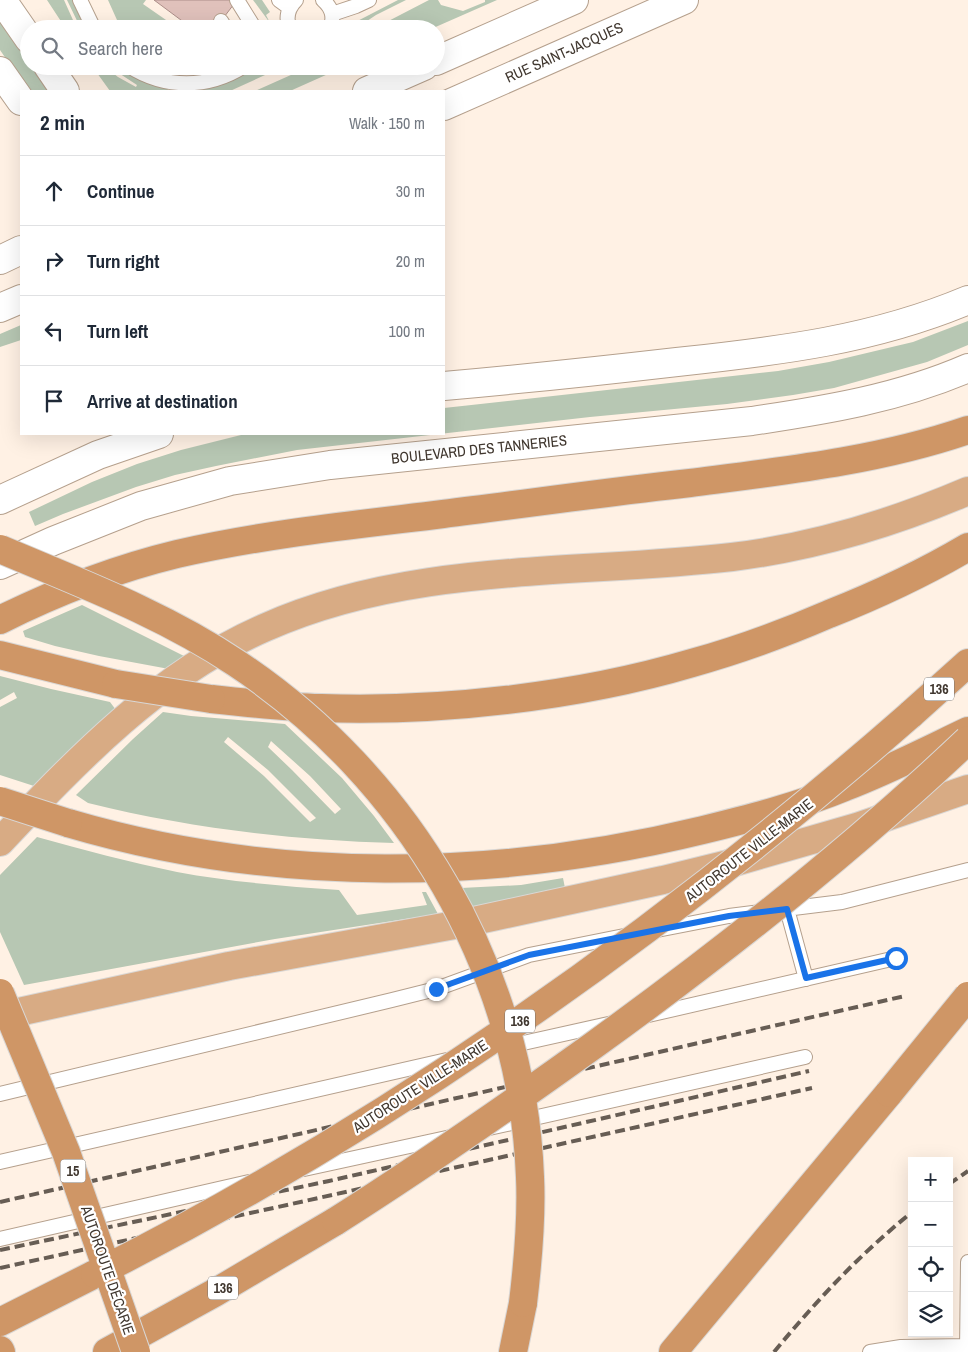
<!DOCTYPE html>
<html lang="en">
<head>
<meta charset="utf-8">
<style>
	body { margin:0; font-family:"Archivo Narrow",sans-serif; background:#f2f2f3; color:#1f2937 }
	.controls { position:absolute; right:15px; bottom:15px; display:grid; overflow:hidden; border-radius:0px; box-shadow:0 5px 20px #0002 }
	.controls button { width:45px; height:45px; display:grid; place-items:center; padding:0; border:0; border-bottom:1px solid #e0e1e3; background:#fff; color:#1f2937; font:25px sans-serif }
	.stop { position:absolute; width:15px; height:15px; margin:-11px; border:4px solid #1a73e8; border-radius:50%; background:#fff }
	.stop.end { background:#1a73e8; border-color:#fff; box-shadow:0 1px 5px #0008 }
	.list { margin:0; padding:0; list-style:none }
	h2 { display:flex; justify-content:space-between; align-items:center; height:65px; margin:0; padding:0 20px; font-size:21px }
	h2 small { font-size:16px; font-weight:400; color:#747a83 }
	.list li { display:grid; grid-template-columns:32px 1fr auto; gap:15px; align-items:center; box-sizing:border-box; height:70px; padding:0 20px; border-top:1px solid #e0e1e3 }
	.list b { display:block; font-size:19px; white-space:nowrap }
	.list em { font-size:16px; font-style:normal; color:#747a83 }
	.icon { flex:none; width:28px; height:28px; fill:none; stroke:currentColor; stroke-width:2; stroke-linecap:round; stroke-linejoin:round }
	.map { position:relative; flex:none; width:968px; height:1352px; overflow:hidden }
	.search { position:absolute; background:#fff; box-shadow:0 5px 20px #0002; left:20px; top:20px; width:425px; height:55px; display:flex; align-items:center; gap:12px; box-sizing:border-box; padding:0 18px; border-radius:28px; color:#747a83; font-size:19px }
	.panel { position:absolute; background:#fff; box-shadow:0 5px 20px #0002; left:20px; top:90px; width:425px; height:345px; border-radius:0px }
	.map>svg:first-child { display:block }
	.green { fill:#b7c7b3; fill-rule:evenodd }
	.building { fill:#e0c1bb; stroke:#ac8e89 }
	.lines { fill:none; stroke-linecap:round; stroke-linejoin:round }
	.service-casing { stroke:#b5a08d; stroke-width:16 }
	.secondary-casing { stroke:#b5a08d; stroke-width:30 }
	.trunk-casing { stroke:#d9d7d5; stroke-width:30 }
	.motorway-casing { stroke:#d9d7d5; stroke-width:30 }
	.service { stroke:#fff; stroke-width:14 }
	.secondary { stroke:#fff; stroke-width:28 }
	.trunk { stroke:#d8ab84; stroke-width:28 }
	.motorway { stroke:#cf9666; stroke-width:28 }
	.rail { stroke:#675d54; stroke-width:4; stroke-dasharray:10 5; stroke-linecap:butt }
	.motorway-bridge-casing { stroke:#d9d7d5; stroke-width:30; stroke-linecap:butt }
	.motorway-bridge { stroke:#cf9666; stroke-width:28 }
	.route { stroke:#1a73e8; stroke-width:6 }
	.labels { text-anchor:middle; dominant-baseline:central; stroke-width:4.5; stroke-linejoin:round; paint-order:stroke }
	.shield { fill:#fff; stroke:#79736d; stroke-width:1 }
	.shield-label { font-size:14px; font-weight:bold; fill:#40372f }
	.street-label { font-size:15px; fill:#40372f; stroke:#fff }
</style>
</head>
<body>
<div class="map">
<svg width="968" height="1352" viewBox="0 0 968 1352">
	<rect width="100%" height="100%" fill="#fff1e4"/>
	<!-- green -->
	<path class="green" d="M47,0H64L77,29H66Z
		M67,0H73L86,29H81Z
		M108,0H146L143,4L179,29H123L117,20Z
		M253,0H262L270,12L266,15L270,23Z
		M398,0H406L376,15L355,29H342Z
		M429,0H438L441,5L463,11L485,2V0H497L431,29H373Z
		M0,17L29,59V66H34L51,91H28L0,50Z
		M92,66H104L118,77L136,87L137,85L108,66H117L135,78L168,89L167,91H110Z
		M257,66H285L230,91H182H196L222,85Z
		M311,66H346L290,91H255Z
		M968,321V345L927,362L834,388L793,395L727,404L590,417L297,450L216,466L175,475L136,487L63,514L35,526L29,512L92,482L137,464L181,450L245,434H444V408L778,371L829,362L913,342Z
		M21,325V340L0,347V334Z
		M82,605L186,657L169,669L99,656L55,646L25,637L23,631Z
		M0,676L51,689L110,702L116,710L34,786L0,775V707L17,698L14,692L0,700Z
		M163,712L191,716L285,724L342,778L374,816L394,843C290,840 189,828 88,803L76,795L133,739ZM228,737L268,770L316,818L310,822L264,776L224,742ZM271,741L310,776L341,809L335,814L292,770L268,747Z
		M37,837C83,850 130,862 177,872C230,882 285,886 339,890L357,915L427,905L422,892H426L438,914L275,939L24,985L0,932V875Z
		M563,878L565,888L473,908L461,888L521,885Z"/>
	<!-- building -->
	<path class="building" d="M154,0H237L215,29H193Z"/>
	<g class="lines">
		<!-- service casing -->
		<g class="service-casing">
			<path id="service" d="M80,0L94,29
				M237,0L255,29
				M279,0L290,8
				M323,0C332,8 335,17 330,29
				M332,14L356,6L369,0
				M221,21L226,29
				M290,29C285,18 288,8 296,0
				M129,66C165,89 208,89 244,66
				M787,909L806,979
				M652,931L729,916L842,902L968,870
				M644,1016L896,958
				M505,1047L613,1023
				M0,1094L392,1000L436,989L529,955L629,935
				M489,1128L805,1057
				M0,1162L447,1060
				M304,1169L451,1137
				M0,1239L249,1182
				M870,1352L901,1347L968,1346
				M967,1352L968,1262"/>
		</g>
		<!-- secondary casing -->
		<g class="secondary-casing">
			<path id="secondary" d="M2,0L29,39
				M436,61L574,0
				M48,66L65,91
				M0,71L21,101
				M367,91L424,66
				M444,106L684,0
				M0,260L21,250
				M0,308L21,299
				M444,386C522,379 599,371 677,362C779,351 873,340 968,300
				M0,500L98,455L159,434
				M0,565L53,541L141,506L230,481L330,465L752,421C826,410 899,398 968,368"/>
		</g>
		<!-- trunk casing -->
		<g class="trunk-casing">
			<path id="trunk" d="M0,842C77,760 159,674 264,628C411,562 576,575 732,557C814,547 893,523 968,491
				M0,1016L229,966L460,924L663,880L728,864L857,827L968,789"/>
		</g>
		<!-- motorway casing -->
		<g class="motorway-casing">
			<path id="motorway" d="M0,620C56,592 115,569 177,554C264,534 354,525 443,514C525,504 607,492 690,483C783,471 878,461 968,430
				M0,655L116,684
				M211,699C247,703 284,707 321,708C440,712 577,697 692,663C739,650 785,633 829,614C877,595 924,573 968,547
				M910,715L968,663
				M68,823C275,884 494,881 703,830C751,818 799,806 845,787C887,771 928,750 968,731
				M0,1322L95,1274
				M0,1350L1,1352
				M107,1352L216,1292L336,1221
				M513,1352L523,1303
				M673,1352L889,1093"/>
		</g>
		<!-- service -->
		<use href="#service" class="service"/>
		<!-- secondary -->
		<use href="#secondary" class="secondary"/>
		<!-- trunk -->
		<use href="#trunk" class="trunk"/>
		<!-- motorway -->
		<use href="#motorway" class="motorway"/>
		<!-- rail -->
		<path class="rail" d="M949,1184L968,1171
			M0,1202L905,996
			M0,1250L329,1181L809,1071
			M0,1268L305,1201L812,1088
			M774,1352C818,1299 858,1256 912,1212"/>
		<!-- motorway-bridge casing -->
		<g class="motorway-bridge-casing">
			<path id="motorway-bridge" d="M0,549C80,583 163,614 236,663C408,777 522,969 530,1177C532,1219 528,1261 523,1303
				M116,684L211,699
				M0,801L68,823
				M0,993L66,1152L136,1352
				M889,1093L968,996
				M336,1221C424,1165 509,1106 594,1045C724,951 851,851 968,740
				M95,1274C390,1126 662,932 910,715"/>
		</g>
		<!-- motorway-bridge -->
		<use href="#motorway-bridge" class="motorway-bridge"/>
	</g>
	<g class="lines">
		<!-- route -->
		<path class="route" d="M436,989L529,955L729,916L787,909L806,978L896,958"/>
	</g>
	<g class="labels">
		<!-- shield labels -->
		<g class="shield">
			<rect x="924" y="677.5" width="30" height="23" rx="4"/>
			<rect x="505" y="1009.5" width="30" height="23" rx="4"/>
			<rect x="60.5" y="1159.5" width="25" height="23" rx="4"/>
			<rect x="208" y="1276.5" width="30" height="23" rx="4"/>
		</g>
		<g class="shield-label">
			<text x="939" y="689">136</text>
			<text x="520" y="1021">136</text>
			<text x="73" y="1171">15</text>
			<text x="223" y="1288">136</text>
		</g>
		<!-- street labels -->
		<g class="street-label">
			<text transform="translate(564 52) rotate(-24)">RUE SAINT-JACQUES</text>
			<text transform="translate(479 449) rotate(-6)">BOULEVARD DES TANNERIES</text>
			<text transform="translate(749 850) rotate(-38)">AUTOROUTE VILLE-MARIE</text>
			<text transform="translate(420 1086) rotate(-33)">AUTOROUTE VILLE-MARIE</text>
			<text transform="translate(108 1270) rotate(71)">AUTOROUTE DÉCARIE</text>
		</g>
	</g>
</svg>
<div class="controls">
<button>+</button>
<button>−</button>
<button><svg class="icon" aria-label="locate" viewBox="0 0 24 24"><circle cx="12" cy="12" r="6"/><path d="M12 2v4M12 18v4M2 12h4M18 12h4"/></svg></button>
<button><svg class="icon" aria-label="layers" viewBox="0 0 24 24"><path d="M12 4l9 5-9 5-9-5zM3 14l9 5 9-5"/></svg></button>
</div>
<div class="stop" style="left:896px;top:958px"></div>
<div class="stop end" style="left:436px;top:989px"></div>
<div class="search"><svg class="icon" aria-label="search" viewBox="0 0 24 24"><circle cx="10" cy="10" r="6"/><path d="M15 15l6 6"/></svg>Search here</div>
<section class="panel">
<h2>2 min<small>Walk · 150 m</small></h2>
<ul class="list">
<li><svg class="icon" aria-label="ahead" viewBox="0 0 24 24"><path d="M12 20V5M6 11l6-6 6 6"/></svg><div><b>Continue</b></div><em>30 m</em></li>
<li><svg class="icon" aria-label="right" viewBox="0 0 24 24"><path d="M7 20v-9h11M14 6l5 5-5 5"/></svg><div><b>Turn right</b></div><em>20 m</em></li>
<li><svg class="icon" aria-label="left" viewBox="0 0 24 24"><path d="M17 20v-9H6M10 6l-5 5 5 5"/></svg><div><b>Turn left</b></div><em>100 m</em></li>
<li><svg class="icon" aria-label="arrive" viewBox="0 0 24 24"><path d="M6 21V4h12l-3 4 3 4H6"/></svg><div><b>Arrive at destination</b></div></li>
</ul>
</section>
</div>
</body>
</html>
